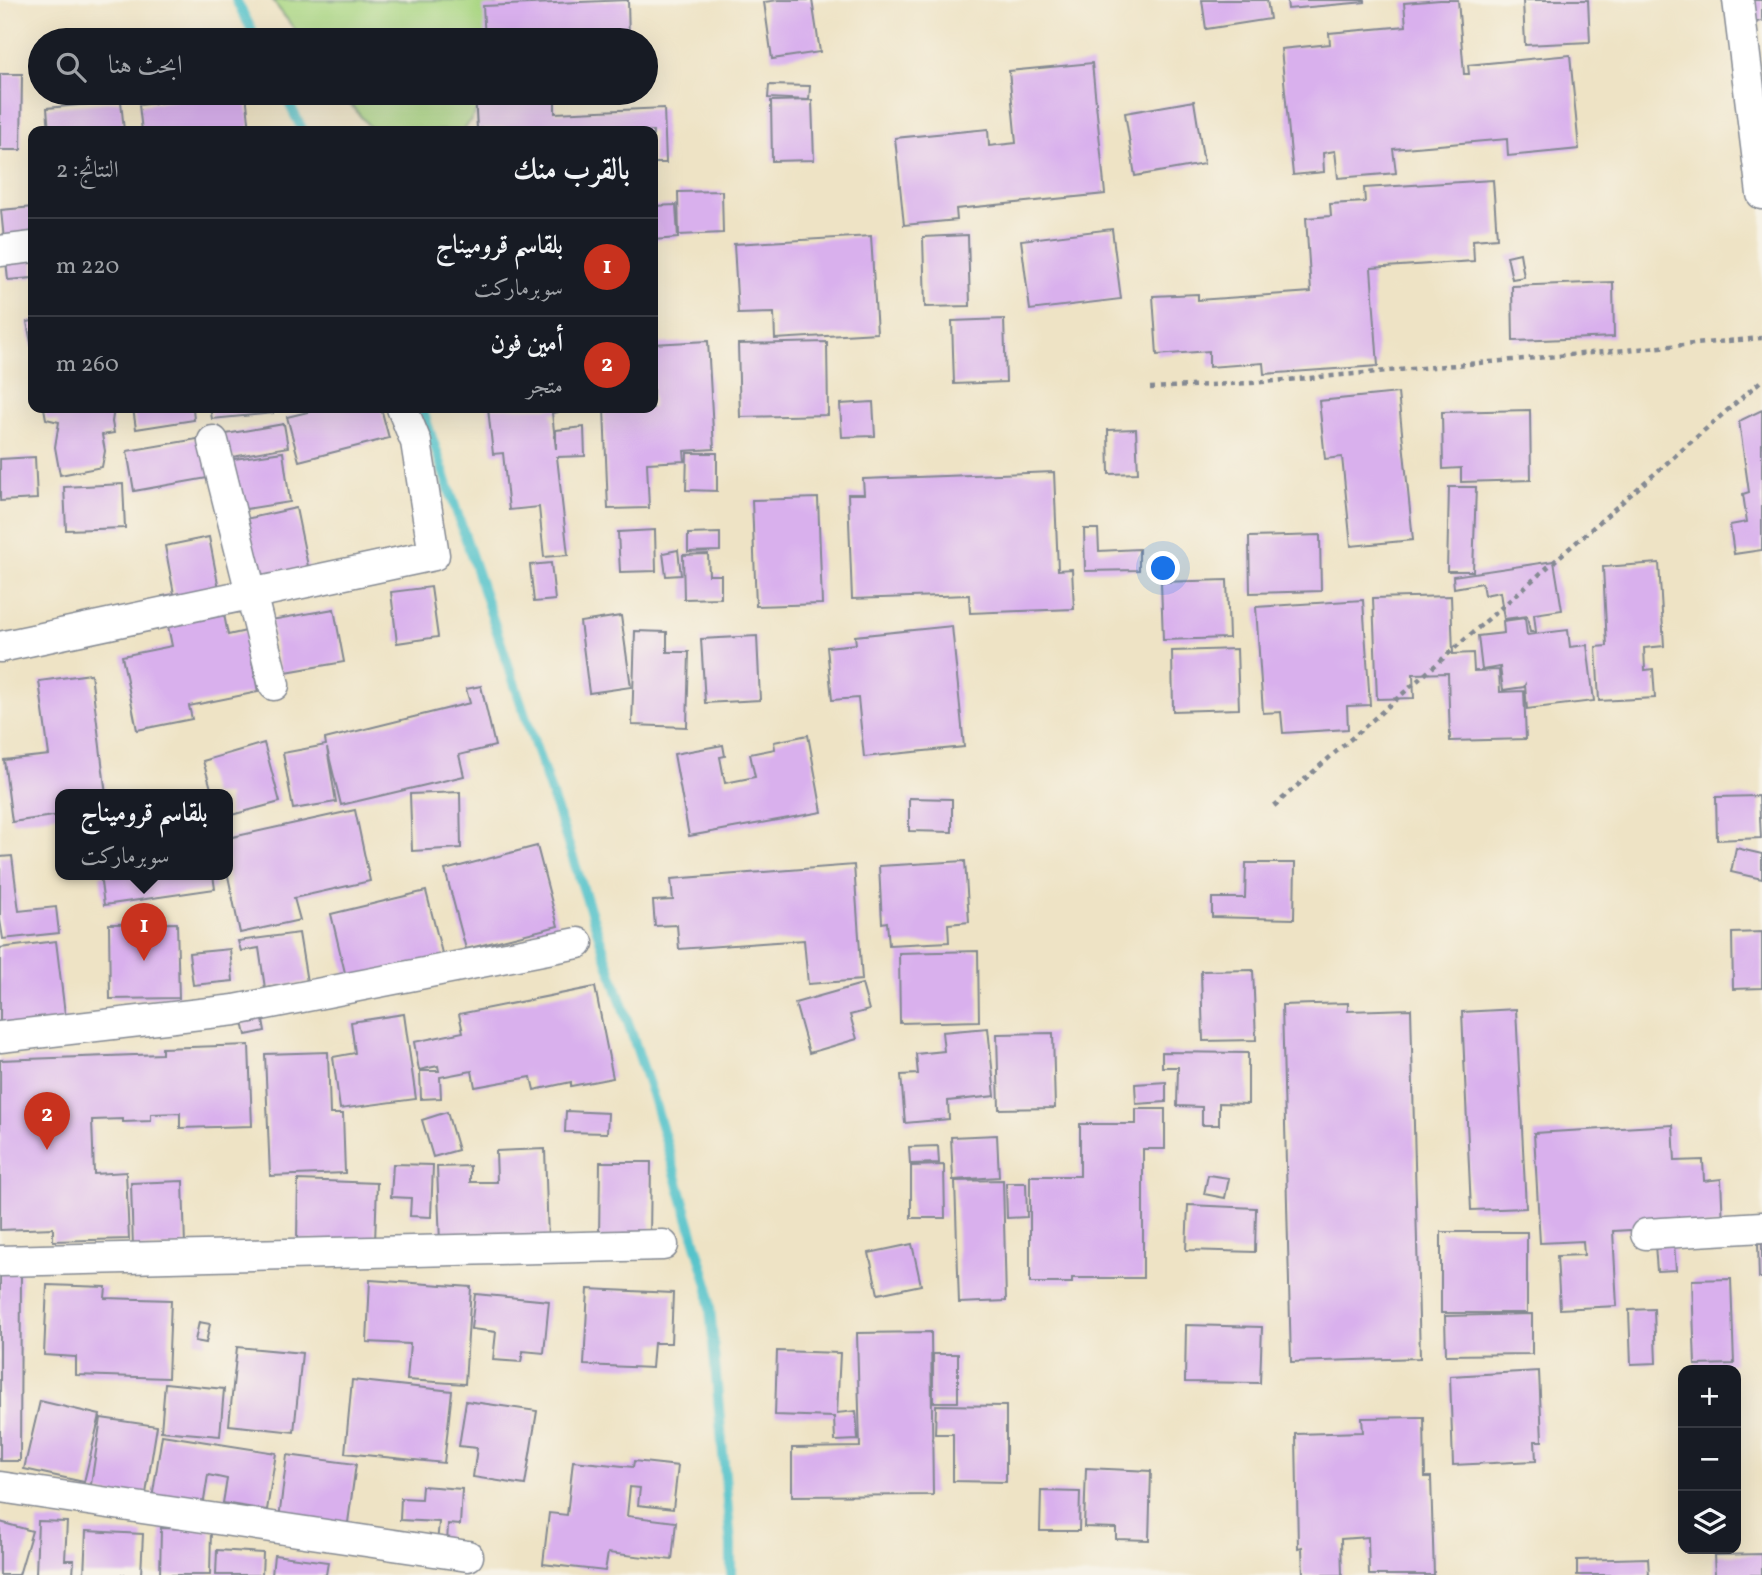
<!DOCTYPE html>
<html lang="ar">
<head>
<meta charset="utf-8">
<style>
	body { margin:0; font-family:Vollkorn,Amiri,serif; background:#20242c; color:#f1f3f6; direction:rtl }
	.controls { position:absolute; right:21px; bottom:21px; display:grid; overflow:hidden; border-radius:14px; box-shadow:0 7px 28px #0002 }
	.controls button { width:63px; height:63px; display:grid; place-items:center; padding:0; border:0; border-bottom:2px solid #363941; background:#171b24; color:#f1f3f6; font:35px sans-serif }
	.you { position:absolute; left:1164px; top:569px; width:24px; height:24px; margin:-18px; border:5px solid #fff; border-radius:50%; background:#1a73e8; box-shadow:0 0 0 10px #1a73e833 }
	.badge { display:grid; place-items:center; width:46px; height:46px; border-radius:50%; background:#c8321e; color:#fff; font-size:23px; font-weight:700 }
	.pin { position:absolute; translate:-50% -58px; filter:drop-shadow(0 2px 4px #0008) }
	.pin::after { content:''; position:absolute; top:37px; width:24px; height:21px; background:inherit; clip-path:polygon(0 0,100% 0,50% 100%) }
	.popup { position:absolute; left:55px; top:789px; width:178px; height:91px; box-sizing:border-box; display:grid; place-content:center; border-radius:14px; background:#171b24; filter:drop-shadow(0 2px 5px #0005); font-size:23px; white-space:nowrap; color:#9ea1a6 }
	.popup b { font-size:26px; color:#f1f3f6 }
	.popup::after { content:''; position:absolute; left:50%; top:100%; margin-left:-14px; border:14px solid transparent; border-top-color:#171b24 }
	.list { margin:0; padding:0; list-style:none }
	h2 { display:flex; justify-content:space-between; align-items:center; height:91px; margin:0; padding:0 28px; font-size:30px }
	h2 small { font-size:23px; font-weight:400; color:#9ea1a6 }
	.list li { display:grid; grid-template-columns:46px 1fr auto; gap:21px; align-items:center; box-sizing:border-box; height:98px; padding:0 28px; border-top:2px solid #363941 }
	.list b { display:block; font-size:26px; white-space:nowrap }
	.list p { margin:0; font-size:23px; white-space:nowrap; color:#9ea1a6 }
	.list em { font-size:23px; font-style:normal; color:#9ea1a6 }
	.icon { flex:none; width:38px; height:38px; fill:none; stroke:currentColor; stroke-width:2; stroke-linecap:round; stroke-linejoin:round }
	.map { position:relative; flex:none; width:1762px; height:1575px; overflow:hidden; direction:ltr }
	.search { position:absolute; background:#171b24; box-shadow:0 7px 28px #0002; left:28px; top:28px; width:630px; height:77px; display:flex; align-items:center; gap:18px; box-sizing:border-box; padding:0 24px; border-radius:38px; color:#9ea1a6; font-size:26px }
	.panel { position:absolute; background:#171b24; box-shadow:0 7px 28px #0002; left:28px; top:126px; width:630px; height:287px; border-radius:14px; direction:rtl }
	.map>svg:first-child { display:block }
	.green { fill:#abd784; stroke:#638371; stroke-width:2 }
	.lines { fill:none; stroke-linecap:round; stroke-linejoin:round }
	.stream { stroke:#55c3ca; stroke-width:10 }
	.building { fill:#d9b0ed }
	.street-casing { stroke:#848992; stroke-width:33 }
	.path { stroke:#848992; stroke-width:4.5; stroke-dasharray:5 5; stroke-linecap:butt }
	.street { stroke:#fff; stroke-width:30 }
</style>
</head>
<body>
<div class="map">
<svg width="1762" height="1575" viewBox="0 0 1762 1575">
	<rect width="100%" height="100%" fill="#f7f3e8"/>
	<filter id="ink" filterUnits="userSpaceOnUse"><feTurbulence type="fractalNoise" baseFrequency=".0143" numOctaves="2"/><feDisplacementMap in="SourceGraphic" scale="14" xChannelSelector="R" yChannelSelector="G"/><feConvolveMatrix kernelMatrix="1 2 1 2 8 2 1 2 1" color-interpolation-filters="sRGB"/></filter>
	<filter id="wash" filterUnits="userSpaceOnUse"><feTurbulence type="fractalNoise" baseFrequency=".00686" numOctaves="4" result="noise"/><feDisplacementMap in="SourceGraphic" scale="28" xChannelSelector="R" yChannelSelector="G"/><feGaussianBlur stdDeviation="1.57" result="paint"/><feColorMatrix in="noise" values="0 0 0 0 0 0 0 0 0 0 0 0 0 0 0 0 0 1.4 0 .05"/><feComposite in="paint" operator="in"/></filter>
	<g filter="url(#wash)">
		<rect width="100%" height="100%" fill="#eee3c5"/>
		<!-- green -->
		<path class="green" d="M272,0H497L494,40H303Z
			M341,93H490L463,131H373Z"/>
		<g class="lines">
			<!-- stream -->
			<path class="stream" d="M236,0L257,40
				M284,93L303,131
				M422,408L652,1094L708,1285L731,1545V1575"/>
		</g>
		<g id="blocks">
			<!-- building -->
			<path class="building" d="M628,0L629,40H485L483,6Z
				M778,0H812L820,52L772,59L764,2Z
				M1202,0H1267L1270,19L1206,29Z
				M1287,0H1365V2L1288,9Z
				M1440,0H1458L1464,74H1469L1468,65L1570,55L1579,149L1508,156L1507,139L1393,149L1396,173L1338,178L1335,151L1323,153L1324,172L1293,175L1281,49L1330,44L1329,33L1406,26L1404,3Z
				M1523,0H1588L1590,42L1525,45Z
				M1746,0H1762V21L1750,23Z
				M1092,63L1105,194L956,209L957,220L904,225L895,138L988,129L989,146L1016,143L1009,71Z
				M0,74H22L21,150H0Z
				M769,85L810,86L809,100L768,98Z
				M237,93H246L250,131H142L139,105Z
				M475,93H566V95H555V113L664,108L666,163H653V131H507V127L477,129Z
				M812,100L814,160L772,161L771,101Z
				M121,101L124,131H49L47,108Z
				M1194,101L1204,164L1135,176L1125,113Z
				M1493,180L1497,238L1473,240L1474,261L1371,268L1378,366L1264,374L1263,363L1209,367V351L1157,355L1153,296L1198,294V300L1311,292L1306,218L1331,216L1330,204L1365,202L1364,188Z
				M722,191L723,233L679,235L678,192Z
				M676,205L678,238L653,240V206Z
				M33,207V278L8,280L1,210Z
				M1112,229L1121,299L1030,310L1021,240Z
				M968,235L970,306L925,307L923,237Z
				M871,236L877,333L775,339L774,313L738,314L734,244Z
				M1520,253L1524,277L1512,279L1507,256Z
				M1613,282L1614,337L1513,341L1512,286Z
				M1004,319L1006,382L954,384L952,321Z
				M33,321V347L32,348L27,322Z
				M708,341L714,449L684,451L685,461L647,463L649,508L608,509L604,408H653V344Z
				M827,342L828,415L740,417L738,344Z
				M1398,393L1413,540L1351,546L1342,457L1325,459L1319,401Z
				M873,402L875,436L842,437L840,404Z
				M44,408H114L112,422L114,433L102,435L105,451L102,467L60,475L55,447L59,422L46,419Z
				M133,408H193L194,420L136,429Z
				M210,408H272L273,413L212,419Z
				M324,408H381L389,438L299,461L287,417Z
				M488,408H559V412L552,413L556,449V430L584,427L585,456L557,457L568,555L544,557L539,507L509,510L503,453L493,454Z
				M1530,410L1531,480L1461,482V468L1443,469L1442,412Z
				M1762,410V550L1734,554L1730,525L1747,522L1743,494L1749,492L1739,421Z
				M284,424L288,447L210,461L213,477L134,491L127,451Z
				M1136,429L1138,473L1109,474L1108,430Z
				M283,452L290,502L227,512L220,461Z
				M687,453H717V491L686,490Z
				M35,457L37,499L0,501V459Z
				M1054,472L1058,570L1072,569L1074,609L970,613L969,595L852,599L848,494H864L863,479Z
				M123,484L125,528L66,530L64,487Z
				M1449,487H1476L1473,571H1447Z
				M818,498L822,604L756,606L752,500Z
				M296,508L310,576L256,588L241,520Z
				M1084,529H1098L1099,551L1139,549V570L1085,571Z
				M655,530L656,571L620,572L618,532Z
				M720,533V551L688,552V534Z
				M1320,535L1321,591L1250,593L1249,537Z
				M209,537L228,635L246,631L258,692L189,706L192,719L137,730L122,656L172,646L162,596L174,594L165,546Z
				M678,550L681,575L666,576L663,553Z
				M708,554L709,575H721V598L684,599L683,555Z
				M1554,561L1562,610L1534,614L1536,632H1530L1527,616L1504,619L1500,592L1484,595L1482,583L1454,588L1453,576Z
				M551,563L555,600L534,602L530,565Z
				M1659,563L1664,646L1644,648L1645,670L1653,669L1655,698L1599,701L1596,647L1607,646L1603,567Z
				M1227,580L1229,638L1163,640L1161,582Z
				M431,587L438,637L397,643L391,592Z
				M1451,596L1453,654L1473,653L1474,671L1499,670L1500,692L1524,691L1526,739L1450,741L1448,673L1413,674L1414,698L1377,699L1373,598Z
				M1363,600L1370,705L1347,706L1348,729L1283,733L1281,712L1263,713L1256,607Z
				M334,609L344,662L280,673L271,620Z
				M621,616L631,687L589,693L580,622Z
				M1525,618L1527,635L1568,630L1570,647L1587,645L1594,701L1527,709L1525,685L1524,687L1503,690L1500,667L1482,670L1478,636L1504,633L1503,621Z
				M952,626L964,747L864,757L858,698L832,700L827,647L856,644L855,636Z
				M635,631L667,632V652H689L687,727L632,725Z
				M757,636L760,700L705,703L701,639Z
				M1237,649L1239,709L1173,711L1172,651Z
				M91,674L106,795H60V815L12,822L4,760L49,755L39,681Z
				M481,686L495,746L459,755L464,776L341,805L327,748L336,802L293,809L283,753L326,745L325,739L470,703L466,689Z
				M808,735L822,812L689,836L674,754L723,745L725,756L720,757L725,783L755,777L750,754L775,749L774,742Z
				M264,743L280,802L228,816V795H213L203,761Z
				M460,792L461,848L412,851L410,794Z
				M1759,796L1761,838L1717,840L1716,797Z
				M909,798L952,799V832L909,831Z
				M355,810L370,881L294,898L300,920L240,933L228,876V838Z
				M537,846L558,926L466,949L445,870Z
				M1736,848L1762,854V879L1731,872Z
				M12,856L19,911L56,907L59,933L3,939L0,920V857Z
				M965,861L969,922L948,924L949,942L889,945L887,922L882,923L879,866Z
				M1246,863H1295L1294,919L1212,917V898H1245Z
				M854,865L862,980L808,984L804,940L679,949L677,925L655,926L653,901L673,900L671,879Z
				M100,875H213L215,889L104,905Z
				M426,891L443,957L347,981L331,914Z
				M177,923L179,998L110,999L109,924Z
				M1762,932V988L1733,989L1732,933Z
				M299,933L307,982L265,988L259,948L241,951L238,941Z
				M56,941L66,1022L0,1030V948Z
				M230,949L233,981L193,985L189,953Z
				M978,951L979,1021L900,1023L899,953Z
				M1253,970L1256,1040L1203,1041L1201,971Z
				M862,984L869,1010L850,1015L857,1039L809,1053L795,1003Z
				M595,987L613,1078L571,1086V1082L534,1090L531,1077L475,1087L472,1071L440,1077L441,1098L421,1099L420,1071H439L438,1066L419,1070L414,1042L463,1032L459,1014Z
				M1348,1003V1011L1411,1009L1420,1358L1291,1362L1282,1005Z
				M1516,1009L1526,1208L1471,1210L1462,1012Z
				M262,1014L265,1031L246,1035L242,1018Z
				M404,1014L416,1099L340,1109L333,1057L355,1053L351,1022Z
				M988,1028L995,1096L948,1101L949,1119L905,1123L901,1075L918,1074L916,1054L944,1051L942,1032Z
				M1053,1033L1055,1108L999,1109L997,1034Z
				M249,1045L252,1126L180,1128V1113L151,1114V1121L123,1122V1119L92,1120L94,1174L126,1172L129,1239L53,1241V1228L0,1230V1060L162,1054V1048Z
				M328,1052L330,1114H343L345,1173L270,1176L265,1054Z
				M1162,1052L1248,1053V1104L1219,1103V1125H1202V1107L1177,1106L1178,1067H1162Z
				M1166,1082V1102L1136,1104L1135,1084Z
				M1136,1109H1165V1149H1143V1278H1072V1283H1030V1176H1080V1124H1136Z
				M566,1111L608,1113L607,1133L565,1132Z
				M447,1112L458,1150L433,1157L422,1120Z
				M1673,1125L1675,1161L1703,1160L1704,1181L1721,1179L1723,1225L1613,1231L1617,1306L1560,1309L1557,1256L1584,1255L1583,1241L1540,1243L1534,1133Z
				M997,1135L999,1177L953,1180L951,1137Z
				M938,1146L939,1163L910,1164L909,1147Z
				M545,1149L548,1239L440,1243L437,1167L470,1166V1182H497L496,1151Z
				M600,1162H651L650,1240L599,1239Z
				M393,1164L433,1165L431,1217L410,1216L411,1198L391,1197Z
				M944,1165L945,1218H911V1166Z
				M1208,1175L1229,1178L1225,1198L1204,1194Z
				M298,1180L377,1183L375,1243L297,1240Z
				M1003,1180L1006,1301L959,1303L955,1181Z
				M183,1181L185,1246L133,1248L131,1183Z
				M1006,1183H1026L1027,1217L1007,1218Z
				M1188,1205L1256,1208L1255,1252L1186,1250Z
				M1441,1232H1527V1313H1441Z
				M1758,1243H1762V1278H1759Z
				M912,1244L921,1285L878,1294L869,1253Z
				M1674,1244L1676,1270L1657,1271L1655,1245Z
				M0,1270H21L20,1461H0Z
				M1731,1279L1734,1364L1695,1365L1692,1280Z
				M370,1280L471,1287L465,1384L407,1380L410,1344L367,1342Z
				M47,1285L106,1287L105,1298L171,1300L168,1378L76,1375V1357L44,1355Z
				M588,1289L673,1293L671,1343H654L652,1368L584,1365Z
				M475,1294L549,1301L544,1353L523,1351L521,1362L493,1360L496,1332L471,1329Z
				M1654,1309L1656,1363L1631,1364L1629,1310Z
				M1532,1314V1354L1446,1355L1445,1316Z
				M199,1322L210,1324L206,1343L195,1341Z
				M1186,1325L1262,1327L1260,1383L1185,1382Z
				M931,1332L933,1495L792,1496V1448L860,1447L857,1333Z
				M237,1347L302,1353L294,1432L229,1425Z
				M777,1351L840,1353L837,1413L856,1411L858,1440L835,1441L834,1417L775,1415Z
				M933,1354H958V1402H933Z
				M1539,1371L1542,1441H1535L1536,1461L1453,1465L1450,1376Z
				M352,1380L452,1391L444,1463L345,1453Z
				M165,1383L224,1389L220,1436L161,1431Z
				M40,1401L100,1415L84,1482L24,1469Z
				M466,1401L537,1411L525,1485L473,1477L477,1448L459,1446Z
				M936,1405L1006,1406V1482L953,1481V1434H935Z
				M1424,1417L1425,1477H1431L1434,1575H1369L1368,1537L1341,1539L1342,1575H1303L1302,1547L1298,1548L1296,1434L1363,1432L1362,1418Z
				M101,1418L157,1426L145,1500L90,1491Z
				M162,1435L276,1453L267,1510L223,1503L227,1479L208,1475L203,1507L152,1499Z
				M287,1455L356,1464L347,1530L279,1519Z
				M573,1461L633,1467L634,1461L678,1466L673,1509L638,1505L640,1488L630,1487L627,1516L676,1522L672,1560L608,1553L605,1571L543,1564L549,1513L567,1515Z
				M1086,1468L1151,1471L1149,1540L1116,1539V1528L1084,1527Z
				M422,1486L462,1489L460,1525L448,1524L447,1545L437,1544L439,1522L400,1520L401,1498L421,1499Z
				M1041,1491L1080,1492L1079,1531H1040Z
				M38,1521L67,1522L65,1560H74L73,1575H36Z
				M0,1522L32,1531L19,1575H0Z
				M161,1528L211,1530L210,1575H160Z
				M86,1531L143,1534L141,1575H84Z
				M217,1550L263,1553L262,1575H216Z
				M1762,1554V1575H1715L1714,1555Z
				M274,1555L328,1562L326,1575H272Z
				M1648,1558L1649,1575H1577V1560Z"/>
		</g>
	</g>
	<g filter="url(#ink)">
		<use href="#blocks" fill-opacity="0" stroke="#848992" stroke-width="2"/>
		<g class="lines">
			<!-- street casing -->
			<g class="street-casing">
				<path id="street" d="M1738,0L1762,194
					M0,251L33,247
					M213,441L274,685
					M0,647L434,555L416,442L402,408
					M0,1037L235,1010L578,943
					M1646,1234L1762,1227
					M0,1261L663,1245
					M0,1487L468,1556"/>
			</g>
			<!-- path -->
			<path class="path" d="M1150,388L1252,383L1762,338
				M1274,806L1762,380"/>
			<!-- street -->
			<use href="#street" class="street"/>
		</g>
	</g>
</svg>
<div class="controls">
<button>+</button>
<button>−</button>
<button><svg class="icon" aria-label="layers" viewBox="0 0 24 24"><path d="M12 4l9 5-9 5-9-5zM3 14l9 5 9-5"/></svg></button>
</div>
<div class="you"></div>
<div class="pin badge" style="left:144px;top:961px">1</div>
<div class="popup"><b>بلقاسم قروميناج</b>سوبرماركت</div>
<div class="pin badge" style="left:47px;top:1150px">2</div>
<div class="search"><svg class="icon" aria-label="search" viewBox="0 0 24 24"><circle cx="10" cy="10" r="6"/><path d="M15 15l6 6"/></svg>ابحث هنا</div>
<section class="panel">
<h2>بالقرب منك<small>النتائج: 2</small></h2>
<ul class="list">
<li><span class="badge">1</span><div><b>بلقاسم قروميناج</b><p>سوبرماركت</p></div><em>220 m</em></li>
<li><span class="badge">2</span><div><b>أمين فون</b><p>متجر</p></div><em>260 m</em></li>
</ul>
</section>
</div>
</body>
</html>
